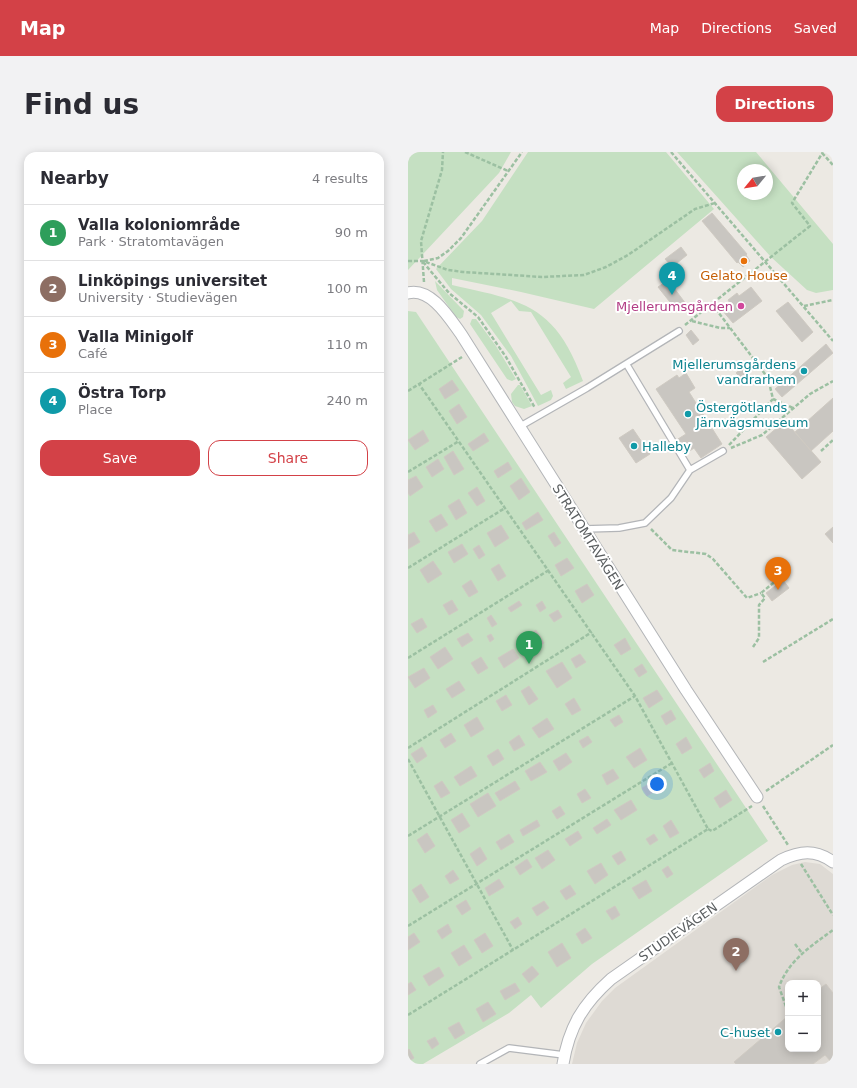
<!DOCTYPE html>
<html lang="en">
<head>
<meta charset="utf-8">
<style>
	body { margin:0; font-family:"DejaVu Sans",sans-serif; background:#f2f2f3; color:#2b2b33 }
	.controls { position:absolute; right:12px; bottom:12px; display:grid; overflow:hidden; border-radius:8px; box-shadow:0 2px 10px #0003 }
	.controls button { width:36px; height:36px; display:grid; place-items:center; padding:0; border:0; border-bottom:1px solid #e1e1e2; background:#fff; color:#2b2b33; font:20px sans-serif }
	.compass { position:absolute; left:329px; top:12px; width:36px; height:36px; border-radius:50%; background:#fff; box-shadow:0 2px 10px #0003; rotate:240deg }
	.you { position:absolute; left:249px; top:632px; width:14px; height:14px; margin:-10px; border:3px solid #fff; border-radius:50%; background:#1a73e8; box-shadow:0 0 0 6px #1a73e833 }
	.badge { display:grid; place-items:center; width:26px; height:26px; border-radius:50%; background:#d34147; color:#fff; font-size:13px; font-weight:700 }
	.pin { position:absolute; translate:-50% -33px; filter:drop-shadow(0 1px 2px #0008) }
	.pin::after { content:''; position:absolute; top:21px; width:14px; height:12px; background:inherit; clip-path:polygon(0 0,100% 0,50% 100%) }
	.list { margin:0; padding:0; list-style:none }
	h2 { display:flex; justify-content:space-between; align-items:center; height:52px; margin:0; padding:0 16px; font-size:17px }
	h2 small { font-size:13px; font-weight:400; color:#7c7c81 }
	.list li { display:grid; grid-template-columns:26px 1fr auto; gap:12px; align-items:center; box-sizing:border-box; height:56px; padding:0 16px; border-top:1px solid #e1e1e2 }
	.list b { display:block; font-size:15px; white-space:nowrap }
	.list p { margin:0; font-size:13px; white-space:nowrap; color:#7c7c81 }
	.list em { font-size:13px; font-style:normal; color:#7c7c81 }
	.actions { display:flex; gap:8px; padding:12px 16px }
	.actions a { flex:1; padding:9px 0; border:1px solid #d34147; border-radius:12px; text-align:center; font-size:14px; color:#d34147 }
	.actions .main { background:#d34147; color:#fff }
	.map { position:relative; flex:none; width:425px; height:912px; overflow:hidden; border-radius:12px }
	header { display:flex; align-items:center; gap:24px; box-sizing:border-box; height:56px; padding:0 20px; background:#d34147; color:#fff }
	header strong { font-size:19px }
	nav { display:flex; gap:22px; margin-inline-start:auto; font-size:14px }
	.intro { display:flex; align-items:center; justify-content:space-between; box-sizing:border-box; height:96px; padding:0 24px }
	h1 { margin:0; font-size:28px }
	.button { padding:10px 18px; border-radius:12px; background:#d34147; color:#fff; font-size:14px; font-weight:700 }
	main { display:flex; gap:24px; padding:0 24px }
	aside { flex:1; background:#fff; border-radius:12px; box-shadow:0 2px 10px #0003 }
	.map>svg:first-child { display:block }
	.education { fill:#dedad4; fill-rule:evenodd }
	.green { fill:#c5e0c2; fill-rule:evenodd }
	.building { fill:#c9c6c1; stroke:#cfcac2 }
	.lines { fill:none; stroke-linecap:round; stroke-linejoin:round }
	.lane-casing { stroke:#b3b5b8; stroke-width:8 }
	.street-casing { stroke:#b3b5b8; stroke-width:13 }
	.path { stroke:#9cc0a2; stroke-width:2.5; stroke-dasharray:4 2; stroke-linecap:butt }
	.lane { stroke:#fff; stroke-width:5.5 }
	.street { stroke:#fff; stroke-width:11 }
	.food-dot { fill:#e8710a; stroke:#fff; stroke-width:1.5 }
	.hotel-dot { fill:#d1479c; stroke:#fff; stroke-width:1.5 }
	.culture-dot { fill:#0f9aa8; stroke:#fff; stroke-width:1.5 }
	.labels { text-anchor:middle; dominant-baseline:central; stroke-width:4; stroke-linejoin:round; paint-order:stroke }
	.food-label { font-size:13px; fill:#c56008; stroke:#fff }
	.hotel-label { font-size:13px; fill:#b23c85; stroke:#fff; text-anchor:end }
	.culture-label { font-size:13px; fill:#0d838f; stroke:#fff; text-anchor:end }
	.street-label { font-size:13px; fill:#5b5f61; stroke:#fff }
</style>
</head>
<body>
<header>
<strong>Map</strong>
<nav><a>Map</a><a>Directions</a><a>Saved</a></nav>
</header>
<div class="intro"><h1>Find us</h1><a class="button">Directions</a></div>
<main>
<aside>
<h2>Nearby<small>4 results</small></h2>
<ul class="list">
<li><span class="badge" style="background:#2e9e5b">1</span><div><b>Valla koloniområde</b><p>Park · Stratomtavägen</p></div><em>90 m</em></li>
<li><span class="badge" style="background:#8d6e63">2</span><div><b>Linköpings universitet</b><p>University · Studievägen</p></div><em>100 m</em></li>
<li><span class="badge" style="background:#e8710a">3</span><div><b>Valla Minigolf</b><p>Café</p></div><em>110 m</em></li>
<li><span class="badge" style="background:#0f9aa8">4</span><div><b>Östra Torp</b><p>Place</p></div><em>240 m</em></li>
</ul>
<div class="actions"><a class="main">Save</a><a>Share</a></div>
</aside>
<div class="map">
<svg width="425" height="912" viewBox="0 0 425 912">
	<rect width="100%" height="100%" fill="#ece9e3"/>
	<!-- education -->
	<path class="education" d="M397,710L412,712L425,722V912H164L169,891L178,871L194,849L207,836L364,723L384,713ZM380,831H410V897H380Z"/>
	<!-- green -->
	<path class="green" d="M0,0H103L91,21L0,118Z
		M120,0H258L306,57L186,157L113,140L44,126V133C116,149 147,153 175,229L158,237L155,231L163,225L123,160L111,159L103,149L83,161L133,243L143,238L145,244L143,248L130,254L103,204L73,163L43,137L28,117L74,69Z
		M269,0H348L425,92V138L408,141L399,138L363,105ZM335,18H359V42H335Z
		M27,129L56,159L55,165L52,167L48,165L29,138Z
		M0,159L8,160L360,689L184,812L133,856L123,843L101,861L15,912H0Z
		M64,167H68L88,194L108,227L104,229L99,227L62,172Z
		M110,233H112L124,254L116,257L107,254L104,250L103,242Z"/>
	<!-- building -->
	<path class="building" d="M304,61L339,102L329,111L294,69Z
		M273,95L279,103L264,115L257,107Z
		M338,103L342,109L335,115L330,110Z
		M260,128L278,152L269,159L250,135Z
		M343,135L354,149L325,171L314,158L322,151L320,148L329,141L331,144Z
		M380,150L405,180L394,190L368,159Z
		M283,178L291,188L285,193L278,183Z
		M418,192L425,201L374,245L367,237Z
		M335,215L341,222L334,227L328,221Z
		M278,221L287,236L281,240L314,292L293,306L286,296L279,301L271,290L270,287L278,282L248,237L269,223L271,226Z
		M44,228L51,238L37,247L31,237Z
		M425,246V279L403,299L387,280Z
		M51,252L59,265L49,272L41,259Z
		M377,269L413,310L394,327L358,285Z
		M225,277L242,302L228,311L211,286Z
		M15,278L21,289L7,298L0,288Z
		M76,281L81,289L65,299L60,292Z
		M45,299L56,317L46,323L36,305Z
		M30,307L36,317L24,325L18,315Z
		M100,310L104,317L90,326L86,319Z
		M8,324L15,335L2,344L0,341V328Z
		M113,326L122,340L111,348L102,334Z
		M69,335L77,349L69,354L60,341Z
		M51,347L59,361L48,368L40,354Z
		M130,360L135,368L118,378L114,371Z
		M33,362L40,373L28,380L21,369Z
		M93,373L101,386L87,395L79,381Z
		M425,375V391L417,382Z
		M6,380L12,390L0,397V383Z
		M146,380L153,391L147,395L140,384Z
		M54,392L60,402L46,411L40,400Z
		M71,393L77,403L71,407L65,397Z
		M159,406L166,416L153,424L147,413Z
		M25,409L34,422L20,431L12,418Z
		M91,412L98,424L90,429L83,417Z
		M63,428L70,440L61,445L54,434Z
		M375,428L381,436L364,449L358,441Z
		M179,432L186,443L174,451L167,439Z
		M44,448L50,458L41,463L35,453Z
		M111,449L114,453L103,460L100,456Z
		M134,449L138,456L132,460L128,453Z
		M150,458L154,465L146,470L141,463Z
		M83,463L89,472L84,475L79,466Z
		M14,466L19,475L9,481L3,472Z
		M128,478L136,491L126,497L118,484Z
		M60,481L65,488L54,495L49,487Z
		M83,482L86,487L82,490L79,484Z
		M217,486L223,497L213,503L206,493Z
		M37,495L45,507L30,517L22,505Z
		M105,497L111,506L96,516L90,506Z
		M172,502L178,510L168,516L163,507Z
		M73,505L80,516L70,522L63,511Z
		M154,510L164,526L149,536L138,519Z
		M234,512L239,520L231,525L226,517Z
		M16,516L22,526L7,536L0,525Z
		M51,529L57,538L44,546L38,537Z
		M121,534L130,547L121,553L113,539Z
		M249,538L255,547L241,556L235,546Z
		M98,543L104,553L94,559L88,549Z
		M166,546L173,558L164,563L157,552Z
		M25,553L29,560L20,566L16,558Z
		M263,558L268,567L258,573L253,564Z
		M211,563L215,570L207,575L202,568Z
		M69,565L76,577L63,585L56,573Z
		M139,566L146,577L131,586L124,576Z
		M43,581L48,589L37,596L32,588Z
		M111,583L117,593L106,599L101,590Z
		M180,584L184,590L175,596L171,589Z
		M278,585L284,596L274,602L268,592Z
		M14,595L19,604L9,611L3,602Z
		M232,596L239,608L226,616L218,605Z
		M90,597L96,607L85,614L79,604Z
		M158,601L164,610L151,619L145,609Z
		M132,610L139,620L123,629L117,619Z
		M302,611L306,619L296,626L291,618Z
		M63,614L69,624L52,634L46,625Z
		M205,617L211,626L199,633L194,623Z
		M247,628L252,636L239,644L234,636Z
		M34,629L42,641L33,646L26,634Z
		M107,629L112,637L92,649L87,641Z
		M177,637L183,646L174,651L169,642Z
		M318,638L324,648L312,656L306,646Z
		M80,641L88,654L70,665L62,652Z
		M223,648L229,658L213,668L206,658Z
		M152,654L157,662L149,667L144,659Z
		M54,661L62,674L51,681L43,668Z
		M199,667L203,673L189,682L185,676Z
		M129,668L132,674L115,684L112,678Z
		M263,668L271,681L262,686L255,674Z
		M170,679L174,686L162,694L157,687Z
		M19,681L27,694L17,701L9,688Z
		M101,682L106,690L93,698L88,690Z
		M246,682L250,688L242,693L238,687Z
		M72,695L79,707L69,714L62,702Z
		M140,698L147,708L134,717L127,706Z
		M213,699L218,708L210,713L204,704Z
		M119,707L124,715L112,723L107,715Z
		M193,711L200,723L187,732L179,719Z
		M260,714L265,722L259,726L254,718Z
		M45,718L51,727L42,732L37,724Z
		M91,727L96,735L81,744L77,736Z
		M238,728L244,739L231,747L224,736Z
		M13,732L21,745L12,751L4,738Z
		M162,733L168,742L158,748L152,739Z
		M58,748L63,757L54,763L48,754Z
		M136,749L141,756L129,764L124,756Z
		M207,754L212,763L204,768L198,759Z
		M110,765L114,772L107,777L102,770Z
		M40,772L44,780L34,787L29,779Z
		M177,776L184,786L174,792L168,782Z
		M6,781L12,790L0,798V785Z
		M77,781L85,794L74,801L66,788Z
		M154,791L163,806L149,815L140,800Z
		M56,793L64,806L51,814L43,801Z
		M124,814L131,822L121,831L114,822Z
		M31,815L36,824L21,834L15,824Z
		M3,830L8,838L0,843V832Z
		M107,831L112,839L97,848L92,839Z
		M418,832L425,841V912L417,903L405,912H328L326,910L380,864V897H410V838Z
		M80,850L88,862L75,870L68,857Z
		M51,870L57,881L47,887L40,876Z
		M27,885L31,892L24,897L19,889Z
		M1,897L6,906L0,910V898Z"/>
	<g class="lines">
		<!-- lane casing -->
		<g class="lane-casing">
			<path id="lane" d="M219,213L282,318
				M111,275L179,236L271,179
				M176,377L211,376L237,371L263,346L282,318L315,299
				M72,912L101,896L156,903"/>
		</g>
		<!-- street casing -->
		<g class="street-casing">
			<path id="street" d="M0,141C23,135 42,167 53,182L278,538L349,645
				M155,912C161,875 175,852 203,827L373,708C392,699 407,697 425,710"/>
		</g>
		<!-- path -->
		<path class="path" d="M57,0L100,19
			M263,0L425,189
			M414,1L425,13
			M0,109H15L40,118L55,120L134,125L176,123L198,115L220,103L287,57L307,51
			M16,109L30,106L40,99L53,86L114,0
			M15,110L41,141L70,165L98,205L127,256
			M16,130L13,89L34,18L35,0
			M304,152L360,226L365,247L385,256
			M396,154L425,148
			M284,169L312,176H322
			M277,173L402,74L384,51L415,0
			M0,239L54,205
			M321,293L365,247
			M323,296L354,283L402,242L425,229
			M413,299L425,288
			M0,320L51,289
			M243,377L264,398L298,402L305,407L339,446L353,441
			M0,416L97,356
			M345,495L351,486V453L357,446L353,441L369,428
			M0,506L141,418
			M355,510L425,467
			M0,596L184,480
			M0,607L105,798
			M358,639L425,593
			M355,654L380,693
			M300,677L304,679L344,654
			M0,684L227,544
			M393,712L425,763
			M0,774L264,611
			M387,792L394,801
			M380,860L371,835C380,809 403,794 425,778
			M0,863L300,677L227,544L11,232"/>
		<!-- lane -->
		<use href="#lane" class="lane"/>
		<!-- street -->
		<use href="#street" class="street"/>
	</g>
	<!-- markers -->
	<circle class="food-dot" cx="336" cy="109" r="4"/>
	<circle class="hotel-dot" cx="333" cy="154" r="4"/>
	<g class="culture-dot">
		<circle cx="396" cy="219" r="4"/>
		<circle cx="280" cy="262" r="4"/>
		<circle cx="226" cy="294" r="4"/>
		<circle cx="370" cy="880" r="4"/>
	</g>
	<g class="labels">
		<!-- food labels -->
		<g class="food-label">
			<text x="336" y="123">Gelato House</text>
		</g>
		<!-- hotel labels -->
		<g class="hotel-label">
			<text x="325" y="154">Mjellerumsgården</text>
		</g>
		<!-- culture labels -->
		<g class="culture-label">
			<text x="388" y="212">Mjellerumsgårdens<tspan x="388" dy="15">vandrarhem</tspan></text>
			<text x="288" y="255" text-anchor="start">Östergötlands<tspan x="288" dy="15">Järnvägsmuseum</tspan></text>
			<text x="234" y="294" text-anchor="start">Halleby</text>
			<text x="362" y="880">C-huset</text>
		</g>
		<!-- street labels -->
		<g class="street-label">
			<text transform="translate(180 385) rotate(58)">STRATOMTAVÄGEN</text>
			<text transform="translate(270 780) rotate(-35)">STUDIEVÄGEN</text>
		</g>
	</g>
</svg>
<div class="controls">
<button>+</button>
<button>−</button>
</div>
<svg class="compass" viewBox="-18 -18 36 36"><path d="M0-13l5 13h-10z" fill="#e53935"/><path d="M0 13l5-13h-10z" fill="#7c7c81"/></svg>
<div class="you"></div>
<div class="pin badge" style="left:121px;top:512px;background:#2e9e5b">1</div>
<div class="pin badge" style="left:328px;top:819px;background:#8d6e63">2</div>
<div class="pin badge" style="left:370px;top:438px;background:#e8710a">3</div>
<div class="pin badge" style="left:264px;top:143px;background:#0f9aa8">4</div>
</div>
</main>
</body>
</html>
